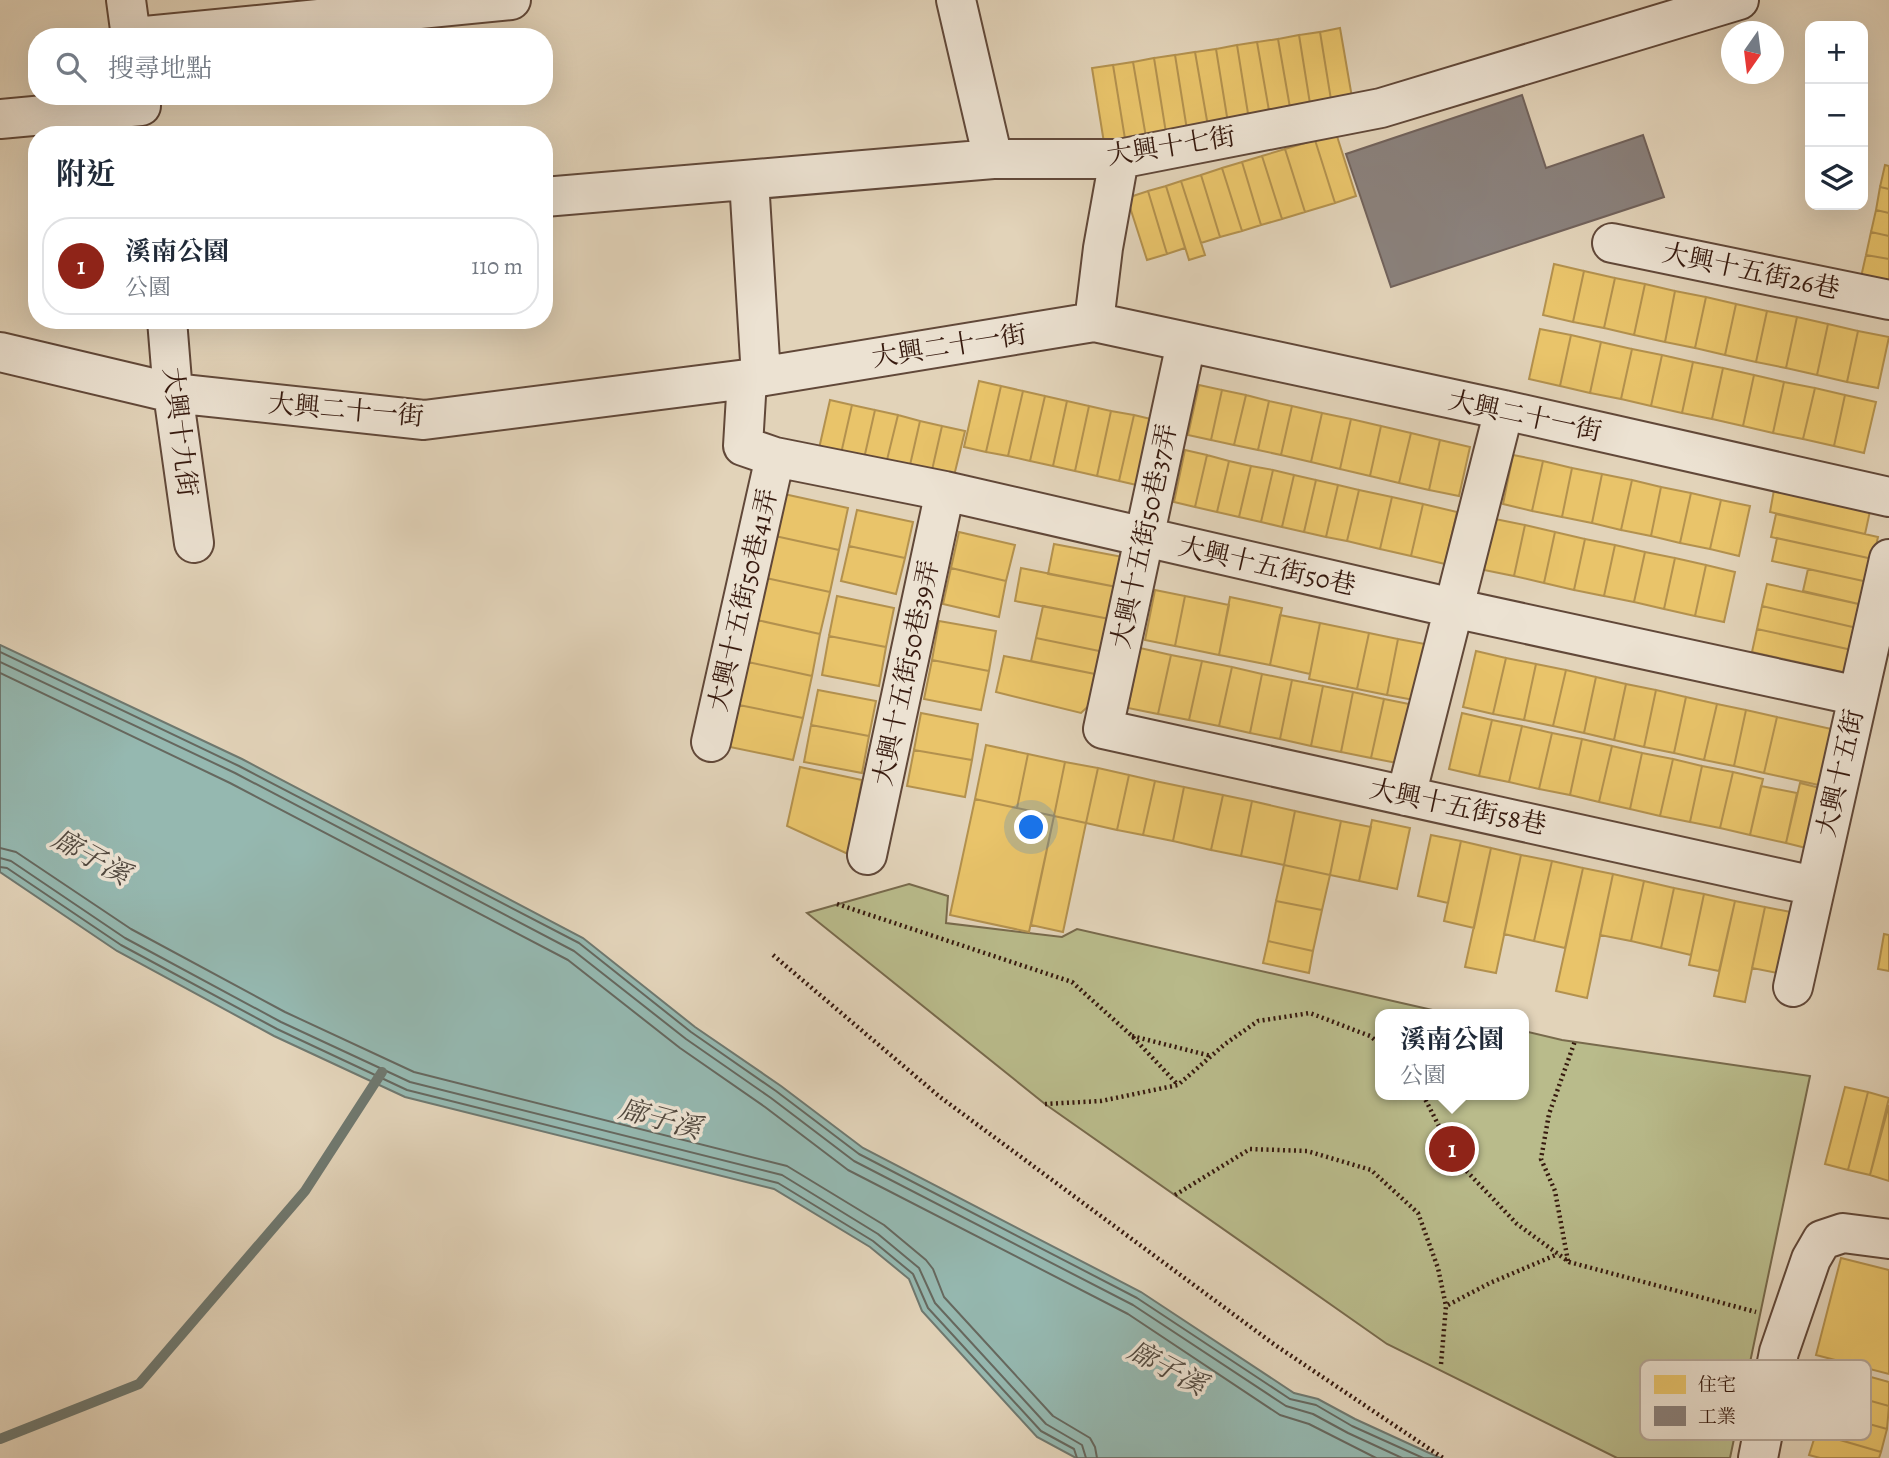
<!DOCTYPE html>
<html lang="zh-TW">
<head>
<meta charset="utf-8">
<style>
	body { margin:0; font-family:Alegreya,"Noto Serif TC",serif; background:#f6f6f7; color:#1f2937 }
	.controls { position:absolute; right:21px; top:21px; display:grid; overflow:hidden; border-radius:14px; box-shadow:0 7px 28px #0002 }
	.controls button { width:63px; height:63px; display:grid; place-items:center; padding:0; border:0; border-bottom:2px solid #e0e1e3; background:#fff; color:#1f2937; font:35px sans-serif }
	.compass { position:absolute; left:1721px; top:21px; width:63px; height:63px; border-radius:50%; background:#fff; box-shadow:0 7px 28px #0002; rotate:194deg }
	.you { position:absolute; left:1032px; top:828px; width:24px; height:24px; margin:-18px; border:5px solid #fff; border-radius:50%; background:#1a73e8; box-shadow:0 0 0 10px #1a73e833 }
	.badge { display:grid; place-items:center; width:46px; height:46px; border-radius:50%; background:#8f2418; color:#fff; font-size:23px; font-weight:700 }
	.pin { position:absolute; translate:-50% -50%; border:4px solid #fff; box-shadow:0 2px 7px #0006 }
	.popup { position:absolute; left:1375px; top:1009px; width:154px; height:91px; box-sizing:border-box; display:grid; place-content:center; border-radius:14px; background:#fff; filter:drop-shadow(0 2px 5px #0005); font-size:23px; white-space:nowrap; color:#747a83 }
	.popup b { font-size:26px; color:#1f2937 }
	.popup::after { content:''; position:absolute; left:50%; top:100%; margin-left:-14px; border:14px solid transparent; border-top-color:#fff }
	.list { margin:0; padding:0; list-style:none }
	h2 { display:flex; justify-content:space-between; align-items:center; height:91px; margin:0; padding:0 28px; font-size:30px }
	h2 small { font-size:23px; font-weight:400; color:#747a83 }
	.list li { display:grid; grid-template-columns:46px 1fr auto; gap:21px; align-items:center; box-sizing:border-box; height:98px; margin:0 14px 14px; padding:0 14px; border:2px solid #e0e1e3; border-radius:28px }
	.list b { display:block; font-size:26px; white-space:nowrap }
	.list p { margin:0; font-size:23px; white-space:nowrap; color:#747a83 }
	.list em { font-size:23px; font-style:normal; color:#747a83 }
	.icon { flex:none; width:38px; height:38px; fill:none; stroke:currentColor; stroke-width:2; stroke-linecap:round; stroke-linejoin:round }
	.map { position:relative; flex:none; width:1889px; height:1458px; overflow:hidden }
	.search { position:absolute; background:#fff; box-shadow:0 7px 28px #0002; left:28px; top:28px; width:525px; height:77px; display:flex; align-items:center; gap:18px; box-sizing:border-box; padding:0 24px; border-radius:28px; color:#747a83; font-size:26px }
	.panel { position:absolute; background:#fff; box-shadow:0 7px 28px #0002; left:28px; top:126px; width:525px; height:203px; border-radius:28px }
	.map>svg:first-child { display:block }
	.green { fill:#b9bb8b; stroke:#786a4c; stroke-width:2 }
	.water { fill:#95b8b0; stroke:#6f786f; stroke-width:2 }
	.homes { fill:#e9c46a; stroke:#b3914e; stroke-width:2 }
	.industry { fill:#8a817c; stroke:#71625b; stroke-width:2 }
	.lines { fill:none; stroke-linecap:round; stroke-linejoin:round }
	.shore { stroke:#66685f; stroke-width:2 }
	.stream { stroke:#6f786f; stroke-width:10 }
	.minor-casing { stroke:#614839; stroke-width:42 }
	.path { stroke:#36190e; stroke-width:4.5; stroke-dasharray:2 3.5; stroke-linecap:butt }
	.minor { stroke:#ece2d2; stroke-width:38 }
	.labels { text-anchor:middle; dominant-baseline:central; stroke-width:7; stroke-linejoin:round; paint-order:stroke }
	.street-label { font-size:26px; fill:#36190e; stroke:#ece2d2 }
	.water-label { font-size:28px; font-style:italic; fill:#52493f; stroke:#ece2d2 }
	.key { fill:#ece2d2; stroke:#b5a697; stroke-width:2 }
	.key-label { font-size:19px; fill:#36190e }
</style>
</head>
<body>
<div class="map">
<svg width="1889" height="1458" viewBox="0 0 1889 1458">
	<rect width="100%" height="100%" fill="#e2d3b9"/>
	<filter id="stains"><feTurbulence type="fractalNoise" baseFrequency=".00286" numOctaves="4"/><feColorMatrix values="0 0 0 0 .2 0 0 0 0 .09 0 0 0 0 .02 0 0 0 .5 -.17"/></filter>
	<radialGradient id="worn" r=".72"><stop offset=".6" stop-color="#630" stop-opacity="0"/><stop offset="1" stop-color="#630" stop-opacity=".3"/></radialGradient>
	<!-- green -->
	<path class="green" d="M909,884L948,896L946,923L1062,937L1077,929L1450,1014H1380V1095H1524V1031L1562,1040L1810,1076L1730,1458H1617L1387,1344L1045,1104L807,913Z"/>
	<!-- water -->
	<path class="water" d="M0,645L242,759L583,938L695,1027L781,1086L863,1148L1141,1292L1294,1393L1318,1399L1355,1419L1440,1458H1076L1037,1437L922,1311L909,1279L870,1247L774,1189L405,1097L274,1036L117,951L0,872Z"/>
	<!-- homes -->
	<path class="homes" d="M1340,28L1354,109L1333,112L1320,32Z
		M1320,32L1333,112L1312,116L1299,35Z
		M1299,35L1312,116L1292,119L1278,39Z
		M1278,39L1292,119L1271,122L1257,42Z
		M1257,42L1271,122L1250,126L1237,45Z
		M1237,45L1250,126L1229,129L1216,49Z
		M1216,49L1229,129L1209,132L1195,52Z
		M1195,52L1209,132L1188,136L1175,55Z
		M1175,55L1188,136L1167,139L1154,58Z
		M1154,58L1167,139L1147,143L1133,62Z
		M1133,62L1147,143L1126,145L1113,65Z
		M1113,65L1126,145L1105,149L1092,68Z
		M1336,133L1356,196L1335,203L1315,140Z
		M1315,140L1335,203L1305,212L1285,149Z
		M1285,149L1305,212L1282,219L1262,156Z
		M1262,156L1282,219L1261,225L1242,162Z
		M1242,162L1261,225L1242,231L1222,168Z
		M1885,165L1889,166V189L1880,187Z
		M1222,168L1242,231L1220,237L1201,175Z
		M1201,175L1220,237L1201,243L1181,181Z
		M1181,181L1205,255L1189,260L1166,186Z
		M1166,186L1185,248L1167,254L1148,191Z
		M1880,187L1889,189V213L1876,210Z
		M1148,191L1167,254L1147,260L1127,198Z
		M1876,210L1889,213V236L1871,232Z
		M1871,232L1889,236V259L1866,255Z
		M1866,255L1889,259V283L1861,277Z
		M1554,264L1584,271L1573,322L1543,315Z
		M1584,271L1615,278L1604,328L1573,322Z
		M1615,278L1645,284L1634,335L1604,328Z
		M1645,284L1675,291L1665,342L1634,335Z
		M1675,291L1706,297L1695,348L1665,342Z
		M1706,297L1736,304L1725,355L1695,348Z
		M1736,304L1767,311L1756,362L1725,355Z
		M1767,311L1797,317L1786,368L1756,362Z
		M1797,317L1828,324L1817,375L1786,368Z
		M1828,324L1858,331L1847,382L1817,375Z
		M1540,329L1571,335L1560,386L1529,379Z
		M1858,331L1889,337L1878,388L1847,382Z
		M1571,335L1601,342L1590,393L1560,386Z
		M1601,342L1632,349L1621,399L1590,393Z
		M1632,349L1662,355L1651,406L1621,399Z
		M1662,355L1693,362L1682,413L1651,406Z
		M1693,362L1723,368L1712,419L1682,413Z
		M1723,368L1754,375L1743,426L1712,419Z
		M1754,375L1784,382L1773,433L1743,426Z
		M979,381L1001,386L986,452L964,447Z
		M1784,382L1815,388L1803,439L1773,433Z
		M1199,385L1222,390L1211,440L1188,435Z
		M1001,386L1023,391L1008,456L986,452Z
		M1815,388L1845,395L1834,446L1803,439Z
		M1222,390L1246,395L1234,445L1211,440Z
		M1023,391L1045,396L1030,461L1008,456Z
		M1246,395L1269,401L1258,450L1234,445Z
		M1845,395L1876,402L1864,453L1834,446Z
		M1045,396L1067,401L1053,466L1030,461Z
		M830,400L852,405L840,458L818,453Z
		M1067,401L1089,406L1075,471L1053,466Z
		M1269,401L1292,406L1281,455L1258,450Z
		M852,405L875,410L863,463L840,458Z
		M1089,406L1111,411L1097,476L1075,471Z
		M1292,406L1322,413L1311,462L1281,455Z
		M875,410L898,415L885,468L863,463Z
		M1111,411L1134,415L1119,481L1097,476Z
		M1322,413L1351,419L1340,469L1311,462Z
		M898,415L920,421L908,474L885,468Z
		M1134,415L1155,420L1141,486L1119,481Z
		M1351,419L1381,426L1370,476L1340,469Z
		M920,421L942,426L930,479L908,474Z
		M942,426L965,431L952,484L930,479Z
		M1381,426L1411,433L1399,483L1370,476Z
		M1411,433L1440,440L1429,490L1399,483Z
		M1440,440L1470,447L1459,496L1429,490Z
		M1185,450L1207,455L1195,507L1174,502Z
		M1207,455L1229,461L1217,512L1195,507Z
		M1513,455L1543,461L1532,511L1503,504Z
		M1229,461L1251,466L1239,517L1217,512Z
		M1543,461L1572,468L1562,517L1532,511Z
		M1251,466L1273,470L1261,522L1239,517Z
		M1572,468L1602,474L1592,523L1562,517Z
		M1273,470L1294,475L1282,527L1261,522Z
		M1602,474L1632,480L1621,530L1592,523Z
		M1294,475L1316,480L1304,532L1282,527Z
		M1316,480L1338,485L1326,537L1304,532Z
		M1632,480L1661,487L1651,536L1621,530Z
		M1338,485L1359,490L1347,541L1326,537Z
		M1661,487L1691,493L1680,543L1651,536Z
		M1359,490L1392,497L1380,549L1347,541Z
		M1774,490L1870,511L1865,534L1770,512Z
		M1691,493L1721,500L1710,549L1680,543Z
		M784,494L848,508L839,550L775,536Z
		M1392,497L1423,504L1411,556L1380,549Z
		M1721,500L1750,506L1739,556L1710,549Z
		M1423,504L1457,512L1445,564L1411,556Z
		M857,510L913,522L905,558L849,546Z
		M1776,514L1878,537L1873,559L1771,537Z
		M1495,519L1525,525L1514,576L1484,570Z
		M1525,525L1555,532L1544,583L1514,576Z
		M959,532L1015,545L1006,581L951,568Z
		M1555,532L1585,539L1574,590L1544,583Z
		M775,536L839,550L830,592L766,578Z
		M1777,538L1873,559L1868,582L1772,561Z
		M1585,539L1615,545L1604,596L1574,590Z
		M1054,544L1128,558L1122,588L1048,574Z
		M1615,545L1645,552L1634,602L1604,596Z
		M849,546L905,558L896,594L841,581Z
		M1645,552L1675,558L1664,609L1634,602Z
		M1675,558L1706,565L1695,616L1664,609Z
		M1706,565L1735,572L1724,622L1695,616Z
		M951,568L1006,581L999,617L943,604Z
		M1021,568L1122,588L1115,620L1015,601Z
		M1808,569L1868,582L1863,605L1803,591Z
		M766,578L830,592L820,634L757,620Z
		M1767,584L1863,605L1857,628L1762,606Z
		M1155,590L1185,596L1175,646L1145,640Z
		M837,596L894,608L886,647L829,636Z
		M1185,596L1229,605L1219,655L1175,646Z
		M1230,597L1282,608L1270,665L1219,655Z
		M1043,606L1115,620L1109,653L1036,638Z
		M1762,606L1857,628L1852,650L1757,629Z
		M1280,615L1320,623L1310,674L1270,665Z
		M757,620L820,634L812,676L748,662Z
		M939,621L996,631L989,671L932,660Z
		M1320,623L1369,633L1357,689L1309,679Z
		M1757,629L1852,650L1847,673L1752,652Z
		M1369,633L1398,639L1387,695L1357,689Z
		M829,636L886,647L879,686L822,675Z
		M1036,638L1109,653L1105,676L1031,661Z
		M1398,639L1425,644L1414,700L1387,695Z
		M1140,648L1171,655L1158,714L1128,708Z
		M1476,651L1506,658L1493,714L1463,707Z
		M1171,655L1202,661L1189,720L1158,714Z
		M1004,656L1105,676L1098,697L1081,713L996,692Z
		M1506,658L1536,664L1524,720L1493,714Z
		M932,660L989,671L981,710L924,699Z
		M1202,661L1232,667L1219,726L1189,720Z
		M748,662L812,676L803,718L739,705Z
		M1536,664L1566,670L1553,726L1524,720Z
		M1232,667L1262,674L1250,733L1219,726Z
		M1566,670L1596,677L1584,733L1553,726Z
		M1262,674L1292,680L1280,739L1250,733Z
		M1596,677L1626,684L1614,740L1584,733Z
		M1292,680L1323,686L1311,746L1280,739Z
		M1626,684L1656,690L1644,747L1614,740Z
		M1323,686L1353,692L1341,752L1311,746Z
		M818,690L876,701L869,736L811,725Z
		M1656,690L1686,697L1674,753L1644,747Z
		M1353,692L1384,699L1371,758L1341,752Z
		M1686,697L1717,704L1704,760L1674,753Z
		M1384,699L1414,705L1402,764L1371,758Z
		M1717,704L1746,710L1734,766L1704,760Z
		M739,705L803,718L793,760L730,747Z
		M1746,710L1777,717L1764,773L1734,766Z
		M921,713L978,724L972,760L914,750Z
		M1462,713L1492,720L1479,776L1449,769Z
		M1777,717L1845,732L1832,788L1764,773Z
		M1492,720L1522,726L1509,782L1479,776Z
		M811,725L869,736L862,773L804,762Z
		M1522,726L1552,733L1539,789L1509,782Z
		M1552,733L1582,739L1570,795L1539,789Z
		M1582,739L1612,746L1599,802L1570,795Z
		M986,745L1028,754L1017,808L975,799Z
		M1612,746L1642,753L1630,809L1599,802Z
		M914,750L972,760L965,797L907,786Z
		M1642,753L1673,759L1660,816L1630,809Z
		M1028,754L1065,762L1054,816L1017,808Z
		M1673,759L1702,766L1690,822L1660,816Z
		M1065,762L1098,768L1086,823L1054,816Z
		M1702,766L1733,772L1720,828L1690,822Z
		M800,767L862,780L848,854L787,826Z
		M1098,768L1129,775L1117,830L1086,823Z
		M1733,772L1763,779L1750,835L1720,828Z
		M1129,775L1155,781L1143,835L1117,830Z
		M1155,781L1184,787L1173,841L1143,835Z
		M1800,783L1820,788L1806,848L1786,843Z
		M1761,786L1797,793L1786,843L1750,835Z
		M1184,787L1223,795L1211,850L1173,841Z
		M1223,795L1252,801L1241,856L1211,850Z
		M975,799L1054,816L1029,932L950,915Z
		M1252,801L1295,811L1284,865L1241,856Z
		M1295,811L1341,821L1330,875L1284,865Z
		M1054,816L1086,823L1063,932L1031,925Z
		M1372,820L1410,828L1397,889L1359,881Z
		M1341,821L1371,827L1359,881L1330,875Z
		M1431,835L1461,841L1448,903L1418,896Z
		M1461,841L1491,848L1474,928L1444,921Z
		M1491,848L1521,855L1496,973L1465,967Z
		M1521,855L1552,861L1534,941L1504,934Z
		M1552,861L1583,868L1565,948L1534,941Z
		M1284,865L1330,875L1322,910L1276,901Z
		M1583,868L1613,874L1587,998L1556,991Z
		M1613,874L1644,881L1631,941L1600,935Z
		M1644,881L1674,888L1661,948L1631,941Z
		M1674,888L1704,894L1691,955L1661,948Z
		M1704,894L1735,901L1719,971L1689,965Z
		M1276,901L1322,910L1313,951L1268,941Z
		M1735,901L1765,907L1745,1002L1714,996Z
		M1765,907L1796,913L1783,974L1752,968Z
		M1884,934L1889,935V971L1878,969Z
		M1268,941L1313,951L1309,973L1263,963Z
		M1845,1087L1868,1092L1848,1170L1825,1164Z
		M1868,1092L1889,1098L1870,1175L1848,1170Z
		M1889,1105V1181L1870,1175Z
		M1841,1258L1889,1270V1374L1816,1355Z
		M1835,1367L1889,1382V1406L1828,1389Z
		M1828,1389L1889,1406L1887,1429L1822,1411Z
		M1822,1411L1887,1429L1881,1452L1816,1433Z
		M1816,1433L1881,1452L1879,1458H1820L1809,1455Z"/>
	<!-- industry -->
	<path class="industry" d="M1522,95L1546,168L1643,135L1664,197L1391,287L1346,154Z"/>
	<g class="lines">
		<!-- shore -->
		<path class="shore" d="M0,652L239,766L579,943L691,1032L776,1091L859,1154L1137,1298L1290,1399L1316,1405L1352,1426L1423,1458
			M0,662L235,773L574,951L686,1039L771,1098L854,1161L1133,1305L1286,1406L1313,1414L1348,1433L1402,1458
			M0,673L230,783L568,960L680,1048L765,1107L848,1170L1128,1314L1280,1415L1309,1424L1376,1458
			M0,848L16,852L131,929L285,1012L414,1072L787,1166L884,1225L926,1260L933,1269L944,1297L1053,1416L1090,1438L1095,1447L1097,1458
			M0,858L11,861L125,938L281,1022L410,1082L782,1175L878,1234L919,1268L935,1303L1046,1424L1082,1445L1086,1458
			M0,867L7,868L121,945L277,1029L407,1090L778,1183L873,1241L913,1274L928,1308L1041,1431L1074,1449L1077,1458"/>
		<!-- stream -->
		<path class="stream" d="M0,1439L139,1384L305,1191L382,1072"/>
		<!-- minor casing -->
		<g class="minor-casing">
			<path id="minor" d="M126,0L131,37
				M956,0L993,159
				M135,37L511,0
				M0,119L141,106
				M749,180L761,377
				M544,197L993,159H1119L1381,108L1739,0
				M1612,243L1889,300
				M167,320L173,393L194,543
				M1094,322L1103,248L1119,159
				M1186,343L1103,729L1814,886
				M0,352L173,393L424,420L747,379L1094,322L1504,410L1889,497
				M747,379L743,446L775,457L945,491L1453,608L1858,696
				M711,742L775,457
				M1406,796L1504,410
				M867,855L945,491
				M1793,987L1889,559
				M1758,1458L1779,1352L1811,1259L1822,1240L1843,1233L1889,1239"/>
		</g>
		<!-- path -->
		<path class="path" d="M837,904L1072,982L1132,1036L1178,1085
			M773,955L940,1097L1275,1345L1443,1458
			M1132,1036L1211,1056
			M1423,1095L1457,1161L1517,1224L1569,1262L1756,1312
			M1045,1104L1101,1101L1178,1085L1225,1044L1258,1021L1310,1013L1370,1036L1380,1044
			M1175,1195L1250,1149L1307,1151L1371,1170L1418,1213L1438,1268L1446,1306
			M1568,1261L1555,1191L1541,1159L1549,1114L1575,1041
			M1441,1364L1446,1306L1490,1283L1558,1254"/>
		<!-- minor -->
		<use href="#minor" class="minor"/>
	</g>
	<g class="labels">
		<!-- street labels -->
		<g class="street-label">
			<text transform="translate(1171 146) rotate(-9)">大興十七街</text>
			<text transform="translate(1751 271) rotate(12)">大興十五街26巷</text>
			<text transform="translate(949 346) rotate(-9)">大興二十一街</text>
			<text transform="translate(346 410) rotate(5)">大興二十一街</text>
			<text transform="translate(1525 416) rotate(12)">大興二十一街</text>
			<text transform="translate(180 432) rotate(83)">大興十九街</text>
			<text transform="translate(1144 536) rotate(-78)">大興十五街50巷37弄</text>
			<text transform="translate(1267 566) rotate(13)">大興十五街50巷</text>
			<text transform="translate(743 600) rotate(-77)">大興十五街50巷41弄</text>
			<text transform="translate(906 673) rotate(-78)">大興十五街50巷39弄</text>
			<text transform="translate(1840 773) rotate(-77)">大興十五街</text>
			<text transform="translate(1458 807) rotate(12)">大興十五街58巷</text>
		</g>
		<!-- water labels -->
		<g class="water-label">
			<text transform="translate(91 857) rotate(29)">廍子溪</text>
			<text transform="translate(660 1119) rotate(15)">廍子溪</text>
			<text transform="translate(1167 1368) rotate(28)">廍子溪</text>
		</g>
	</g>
	<!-- legend -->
	<rect x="1640" y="1360" width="231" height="80" rx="10" class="key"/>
	<rect x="1654" y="1375" width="32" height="19" fill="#e9c46a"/>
	<rect x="1654" y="1406" width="32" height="20" fill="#8a817c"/>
	<g class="key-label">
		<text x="1698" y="1391">住宅</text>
		<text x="1698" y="1423">工業</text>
	</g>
	<rect width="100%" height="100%" filter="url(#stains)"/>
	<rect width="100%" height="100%" fill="url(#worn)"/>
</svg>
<div class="controls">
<button>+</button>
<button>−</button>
<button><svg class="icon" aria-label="layers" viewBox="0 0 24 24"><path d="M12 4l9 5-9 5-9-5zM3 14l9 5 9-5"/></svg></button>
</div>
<svg class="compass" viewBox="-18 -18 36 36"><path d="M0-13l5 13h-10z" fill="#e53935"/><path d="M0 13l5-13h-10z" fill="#747a83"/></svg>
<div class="you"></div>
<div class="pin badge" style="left:1452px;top:1149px">1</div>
<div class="popup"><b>溪南公園</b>公園</div>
<div class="search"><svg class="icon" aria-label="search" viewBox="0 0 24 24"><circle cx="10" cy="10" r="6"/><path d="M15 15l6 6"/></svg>搜尋地點</div>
<section class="panel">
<h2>附近<small></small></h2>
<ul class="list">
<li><span class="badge">1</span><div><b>溪南公園</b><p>公園</p></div><em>110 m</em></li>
</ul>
</section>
</div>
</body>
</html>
